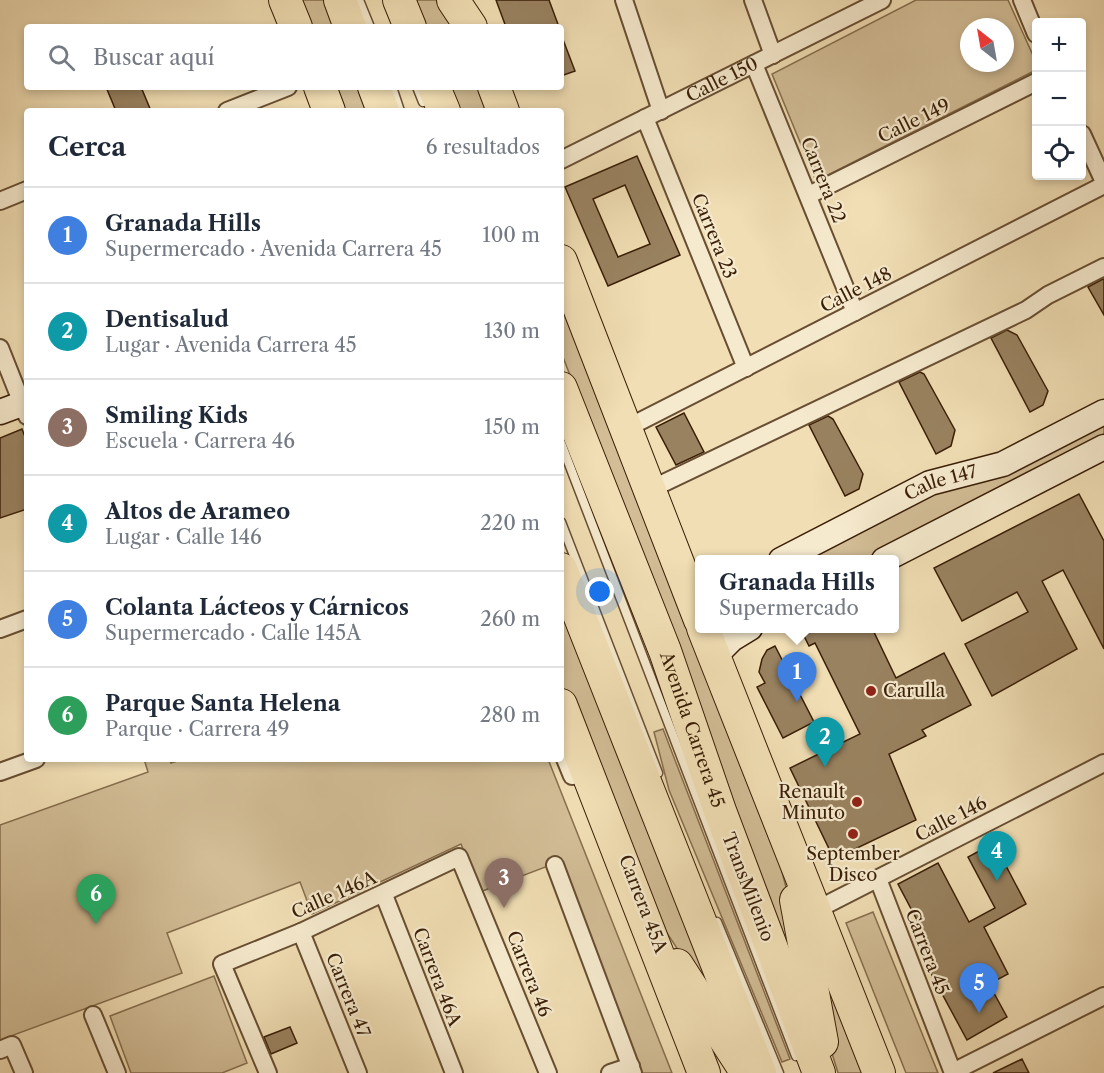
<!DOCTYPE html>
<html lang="es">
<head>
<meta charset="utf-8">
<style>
	body { margin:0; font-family:"Libre Caslon Text",serif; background:#f2f2f3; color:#1f2937 }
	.controls { position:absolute; right:18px; top:18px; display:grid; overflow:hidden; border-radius:6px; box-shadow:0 3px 9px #0003 }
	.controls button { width:54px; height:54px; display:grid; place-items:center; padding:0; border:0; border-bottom:2px solid #e0e1e3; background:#fff; color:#1f2937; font:30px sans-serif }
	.compass { position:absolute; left:960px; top:18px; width:54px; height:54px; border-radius:50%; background:#fff; box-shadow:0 3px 9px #0003; rotate:329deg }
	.you { position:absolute; left:600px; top:592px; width:21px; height:21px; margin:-15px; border:4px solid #fff; border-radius:50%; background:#1a73e8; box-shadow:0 0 0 9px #1a73e833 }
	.badge { display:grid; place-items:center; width:39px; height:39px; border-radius:50%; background:#111827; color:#fff; font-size:20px; font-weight:700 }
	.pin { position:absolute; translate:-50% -50px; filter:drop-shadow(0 2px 3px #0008) }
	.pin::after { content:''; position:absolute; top:32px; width:21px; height:18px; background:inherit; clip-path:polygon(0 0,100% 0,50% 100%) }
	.popup { position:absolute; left:695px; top:555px; width:204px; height:78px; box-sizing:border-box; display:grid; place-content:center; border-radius:6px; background:#fff; filter:drop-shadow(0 2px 4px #0005); font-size:20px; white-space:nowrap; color:#747a83 }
	.popup b { font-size:22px; color:#1f2937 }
	.popup::after { content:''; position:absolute; left:50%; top:100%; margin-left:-12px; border:12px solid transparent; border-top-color:#fff }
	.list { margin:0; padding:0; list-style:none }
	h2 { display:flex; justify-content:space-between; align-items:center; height:78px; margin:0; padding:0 24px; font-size:26px }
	h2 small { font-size:20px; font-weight:400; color:#747a83 }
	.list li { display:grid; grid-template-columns:39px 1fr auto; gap:18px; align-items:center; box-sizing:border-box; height:96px; padding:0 24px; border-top:2px solid #e0e1e3 }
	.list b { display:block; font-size:22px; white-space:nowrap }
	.list p { margin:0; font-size:20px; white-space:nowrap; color:#747a83 }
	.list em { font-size:20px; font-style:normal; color:#747a83 }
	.icon { flex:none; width:33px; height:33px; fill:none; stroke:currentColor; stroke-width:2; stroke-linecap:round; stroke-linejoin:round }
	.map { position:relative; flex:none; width:1104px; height:1073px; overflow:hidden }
	.search { position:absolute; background:#fff; box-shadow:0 3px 9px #0003; left:24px; top:24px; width:540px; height:66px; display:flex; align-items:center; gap:15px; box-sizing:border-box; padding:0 21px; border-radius:6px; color:#747a83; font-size:22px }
	.panel { position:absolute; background:#fff; box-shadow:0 3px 9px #0003; left:24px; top:108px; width:540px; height:654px; border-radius:6px }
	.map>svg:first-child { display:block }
	.green { fill:#d2bd96; stroke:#866e4e; stroke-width:1.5; fill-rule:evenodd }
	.building { fill:#998260; stroke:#391e06; stroke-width:1.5; fill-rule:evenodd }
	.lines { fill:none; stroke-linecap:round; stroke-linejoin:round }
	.lane-casing { stroke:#674e32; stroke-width:11 }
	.street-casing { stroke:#674e32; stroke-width:20 }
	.secondary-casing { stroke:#391e06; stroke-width:27 }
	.highway-casing { stroke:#391e06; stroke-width:34 }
	.lane { stroke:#f6eace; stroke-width:8 }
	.street { stroke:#f6eace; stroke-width:16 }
	.secondary { stroke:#f6eace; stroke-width:24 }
	.highway { stroke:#f1deb4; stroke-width:32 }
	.poi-dot { fill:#8f2418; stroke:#f6eace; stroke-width:2 }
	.labels { text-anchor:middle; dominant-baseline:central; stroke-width:4.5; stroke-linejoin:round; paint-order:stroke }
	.street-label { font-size:18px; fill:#391e06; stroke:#f6eace }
	.poi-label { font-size:18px; fill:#391e06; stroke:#f6eace; text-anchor:start }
</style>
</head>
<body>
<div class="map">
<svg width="1104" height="1073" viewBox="0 0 1104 1073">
	<rect width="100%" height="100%" fill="#f1deb4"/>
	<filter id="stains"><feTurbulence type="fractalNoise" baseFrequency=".00333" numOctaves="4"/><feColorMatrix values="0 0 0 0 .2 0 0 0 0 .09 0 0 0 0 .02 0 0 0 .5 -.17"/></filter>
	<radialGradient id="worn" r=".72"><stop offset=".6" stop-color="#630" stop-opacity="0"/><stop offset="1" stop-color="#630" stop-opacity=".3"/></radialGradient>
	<!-- green -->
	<path class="green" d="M293,0H330L340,27H303Z
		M414,0H444L461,27H425Z
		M916,0H1008L1036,62V70L816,181L772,74ZM969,27H1005V63H969Z
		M326,87H364L373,111H336Z
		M449,87H485L495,111H459Z
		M561,281L781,868L797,930L805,998L704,720L561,352Z
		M1104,424V436L865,559L801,560L927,495Z
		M561,598L735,1038L667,933L561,685Z
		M663,729L790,1059L782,1062L669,790L654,732Z
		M144,759H169L171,763L183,759H548L672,1073H641L561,861L480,892L461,844L312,914L300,882L167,933L182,973L0,1040V825L148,772Z
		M873,912L938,1073H906L846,923Z
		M814,938L869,1073H838L827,1037Z
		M214,976L247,1063L222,1073H131L110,1016Z"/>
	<!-- building -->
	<path class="building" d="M496,0H549L559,27H506Z
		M562,37L575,71L561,76V38Z
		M106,87H141L151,111H116Z
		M637,156L680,255L608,286L565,187ZM625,185L650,244L618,257L593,199Z
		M1103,279H1104V315L1088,287Z
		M1007,330L1017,335L1048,391L1043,405L1030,412L991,338Z
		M920,372L924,374L955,430L951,446L936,454L899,382Z
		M684,413L704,452L676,465L656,427Z
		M828,416L833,419L863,474L859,489L845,496L809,425Z
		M22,429L27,442V509L0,518V438Z
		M1079,494L1104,541V649L1063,570L1042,581L1077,649L992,696L965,644L1028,612L1017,592L962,621L934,568Z
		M800,628H872L896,678L944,653L971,705L922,730L926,736L889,754L916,820L834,859L790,768L860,734L815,643L809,646Z
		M775,646L814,722L783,738L757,687L765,683L759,672L762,659L767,650Z
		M994,843L1026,904L984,927L1008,974L989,984L1007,1017L967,1040L927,966L931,963L921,945L925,943L915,924L918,922L898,884L938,863L969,922L995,908L968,857Z
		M290,1027L297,1043L271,1054L264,1037Z
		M1022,1059L1029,1073H993Z"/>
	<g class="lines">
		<!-- lane casing -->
		<g class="lane-casing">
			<path id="lane" d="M359,0L370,27
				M392,87L400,111
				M417,87L423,102
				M561,443L796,1056
				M561,522L658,773
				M717,922L779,1073"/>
		</g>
		<!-- street casing -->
		<g class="street-casing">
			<g id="street">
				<path d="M624,0L661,111"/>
				<path d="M753,0L773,55"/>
				<path d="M1022,0L1036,34"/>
				<path d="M754,64L855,312"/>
				<path d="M227,111L288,87"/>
				<path d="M645,118L746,368"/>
				<path d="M1082,134L1104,182"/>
				<path id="s1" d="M561,160L882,0"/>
				<path d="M809,195L1036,82"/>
				<path d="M0,201L27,190"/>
				<path d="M0,348L27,416"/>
				<path d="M625,429L1104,185"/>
				<path d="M649,490L1026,310L1048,295L1104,267"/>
				<path d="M0,629L27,619"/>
				<path d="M561,749L572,776"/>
				<path d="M0,772L36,759"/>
				<path d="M555,865L633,1073"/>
				<path d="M878,879L953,1073"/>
				<path d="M384,895L454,1073"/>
				<path d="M816,910L1104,763"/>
				<path d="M301,932L358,1073"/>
				<path d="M93,1015L117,1073"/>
				<path d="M0,1050L12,1045L24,1073"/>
				<path d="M953,1072L1104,996"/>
				<path d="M268,1073L222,964L301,932L459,857L548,1073"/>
				<path d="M610,1073L631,1066"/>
			</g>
		</g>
		<!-- secondary casing -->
		<g class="secondary-casing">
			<g id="secondary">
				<path d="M0,412L27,402"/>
				<path id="s2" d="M781,560L930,483L1003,464L1104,412"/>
				<path d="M884,560L1104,447"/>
				<path d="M714,657L732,639L750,628"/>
			</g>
		</g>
		<!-- highway casing -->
		<g class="highway-casing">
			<g id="highway">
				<path d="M285,0L296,27"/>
				<path d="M340,0L350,27"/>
				<path d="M399,0L410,27"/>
				<path d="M453,0L471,27"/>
				<path d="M320,87L329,111"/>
				<path d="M374,87L383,111"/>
				<path d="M434,87L444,111"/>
				<path d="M494,87L503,111"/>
				<path d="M561,261L700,620"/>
				<path id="s3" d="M561,388L665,651L720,811L819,1073"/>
				<path d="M561,569L760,1073"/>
				<path d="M703,628L879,1073"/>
				<path d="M561,705L704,1073"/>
				<path d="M796,900L822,1042"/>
				<path d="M677,965L743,1067"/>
			</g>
		</g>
		<!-- lane -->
		<use href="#lane" class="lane"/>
		<!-- street -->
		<use href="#street" class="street"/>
		<!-- secondary -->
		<use href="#secondary" class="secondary"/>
		<!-- highway -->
		<use href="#highway" class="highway"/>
	</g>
	<!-- markers -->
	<g class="poi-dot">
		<circle cx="871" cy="691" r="6"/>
		<circle cx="857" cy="802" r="6"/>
		<circle cx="853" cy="834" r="6"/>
	</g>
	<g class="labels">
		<!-- street labels -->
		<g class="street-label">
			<text stroke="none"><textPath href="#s1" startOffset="180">Calle 150</textPath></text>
			<text transform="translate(914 121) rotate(-26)">Calle 149</text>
			<text transform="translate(823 180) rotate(68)">Carrera 22</text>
			<text transform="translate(714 236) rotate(68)">Carrera 23</text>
			<text transform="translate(856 290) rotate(-27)">Calle 148</text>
			<text stroke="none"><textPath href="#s2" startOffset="178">Calle 147</textPath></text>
			<text stroke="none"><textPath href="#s3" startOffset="366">Avenida Carrera 45</textPath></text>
			<text transform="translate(951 819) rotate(-27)">Calle 146</text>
			<text transform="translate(748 887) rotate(69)">TransMilenio</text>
			<text transform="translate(334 895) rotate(-24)">Calle 146A</text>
			<text transform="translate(643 904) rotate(69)">Carrera 45A</text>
			<text transform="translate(927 952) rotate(69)">Carrera 45</text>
			<text transform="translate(529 974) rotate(68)">Carrera 46</text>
			<text transform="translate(437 977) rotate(69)">Carrera 46A</text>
			<text transform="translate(348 995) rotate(68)">Carrera 47</text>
		</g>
		<!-- poi labels -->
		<g class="poi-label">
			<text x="883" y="691">Carulla</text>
			<text x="845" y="792" text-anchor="end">Renault<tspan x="845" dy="21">Minuto</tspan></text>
			<text x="853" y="854" text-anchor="middle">September<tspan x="853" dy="21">Disco</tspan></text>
		</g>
	</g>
	<rect width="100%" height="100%" filter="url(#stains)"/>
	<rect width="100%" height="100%" fill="url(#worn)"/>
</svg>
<div class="controls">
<button>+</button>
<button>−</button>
<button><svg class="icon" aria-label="locate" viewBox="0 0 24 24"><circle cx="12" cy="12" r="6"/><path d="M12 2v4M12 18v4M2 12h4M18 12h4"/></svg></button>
</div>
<svg class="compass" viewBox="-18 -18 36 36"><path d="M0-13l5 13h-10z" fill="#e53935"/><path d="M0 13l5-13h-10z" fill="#747a83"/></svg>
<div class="you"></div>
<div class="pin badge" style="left:797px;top:702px;background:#3f7fe0">1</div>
<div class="popup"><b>Granada Hills</b>Supermercado</div>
<div class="pin badge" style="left:825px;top:767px;background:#0f9aa8">2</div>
<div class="pin badge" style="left:504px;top:908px;background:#8d6e63">3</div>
<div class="pin badge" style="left:997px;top:881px;background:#0f9aa8">4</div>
<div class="pin badge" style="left:979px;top:1013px;background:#3f7fe0">5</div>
<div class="pin badge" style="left:96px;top:924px;background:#2e9e5b">6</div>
<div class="search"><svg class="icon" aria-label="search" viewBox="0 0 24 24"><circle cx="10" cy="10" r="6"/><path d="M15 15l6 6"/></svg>Buscar aquí</div>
<section class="panel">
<h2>Cerca<small>6 resultados</small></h2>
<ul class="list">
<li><span class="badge" style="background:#3f7fe0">1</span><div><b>Granada Hills</b><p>Supermercado · Avenida Carrera 45</p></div><em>100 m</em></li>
<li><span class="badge" style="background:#0f9aa8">2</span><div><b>Dentisalud</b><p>Lugar · Avenida Carrera 45</p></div><em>130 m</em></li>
<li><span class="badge" style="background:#8d6e63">3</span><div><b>Smiling Kids</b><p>Escuela · Carrera 46</p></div><em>150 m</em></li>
<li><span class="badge" style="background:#0f9aa8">4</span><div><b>Altos de Arameo</b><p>Lugar · Calle 146</p></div><em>220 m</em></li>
<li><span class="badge" style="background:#3f7fe0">5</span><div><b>Colanta Lácteos y Cárnicos</b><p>Supermercado · Calle 145A</p></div><em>260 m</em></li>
<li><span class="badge" style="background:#2e9e5b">6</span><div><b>Parque Santa Helena</b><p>Parque · Carrera 49</p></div><em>280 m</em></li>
</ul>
</section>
</div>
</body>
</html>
